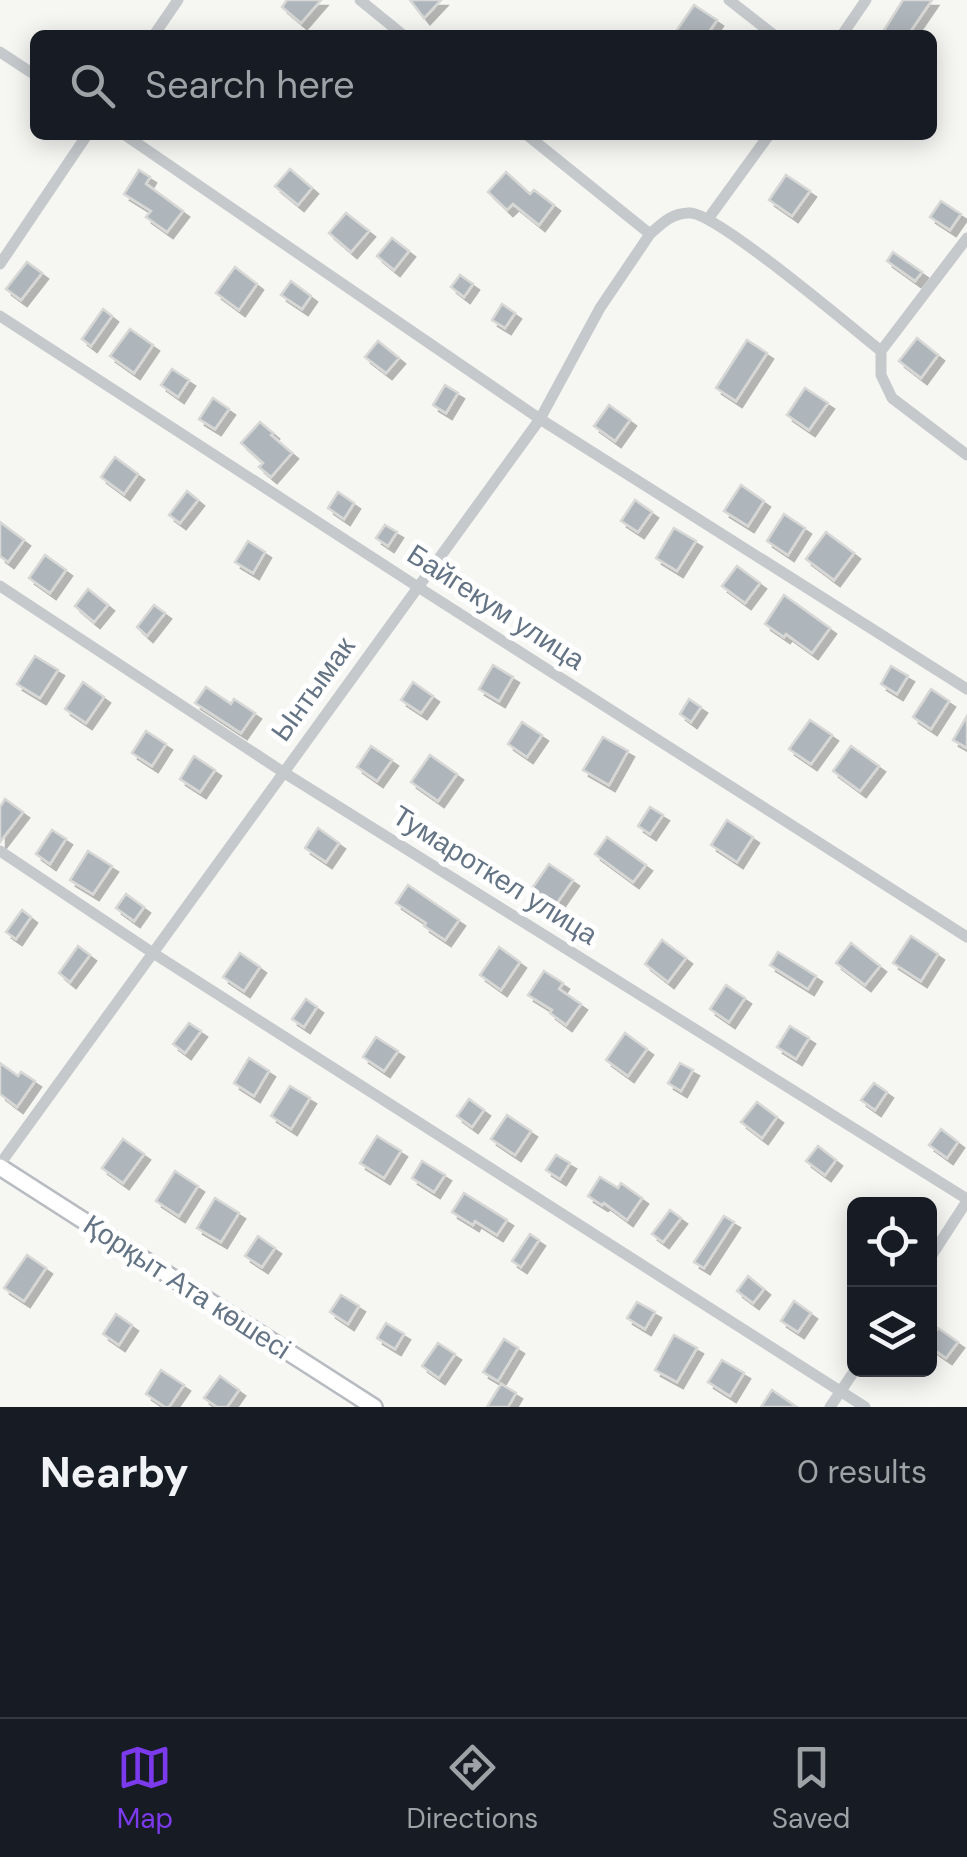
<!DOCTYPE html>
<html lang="en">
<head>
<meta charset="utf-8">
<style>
	body { margin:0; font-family:"DM Sans",sans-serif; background:#242831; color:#f1f3f6 }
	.controls { position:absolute; right:30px; bottom:30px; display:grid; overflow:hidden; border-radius:15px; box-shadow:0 5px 25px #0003 }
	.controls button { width:90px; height:90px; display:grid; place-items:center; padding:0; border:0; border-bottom:2px solid #363941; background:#171b24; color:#f1f3f6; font:50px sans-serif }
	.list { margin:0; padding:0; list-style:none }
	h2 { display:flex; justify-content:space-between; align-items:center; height:130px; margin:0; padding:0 40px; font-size:42px }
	h2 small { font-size:32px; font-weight:400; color:#9ea1a6 }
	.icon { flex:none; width:55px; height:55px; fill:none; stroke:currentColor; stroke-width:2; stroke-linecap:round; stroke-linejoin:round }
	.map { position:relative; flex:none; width:967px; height:1407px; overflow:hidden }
	.search { position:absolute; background:#171b24; box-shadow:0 5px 25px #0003; left:30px; right:30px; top:30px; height:110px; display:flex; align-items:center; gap:25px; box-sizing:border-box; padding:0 35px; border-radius:15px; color:#9ea1a6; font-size:38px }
	.sheet { height:310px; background:#171b24 }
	nav { display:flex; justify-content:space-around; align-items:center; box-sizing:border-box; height:140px; border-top:2px solid #363941; background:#171b24; font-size:28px; color:#9ea1a6 }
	nav a { display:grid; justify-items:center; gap:5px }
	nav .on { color:#7c3aed }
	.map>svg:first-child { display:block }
	.building { fill:#afb6bb; stroke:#d7d8d5; stroke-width:2.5; filter:url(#shadow) }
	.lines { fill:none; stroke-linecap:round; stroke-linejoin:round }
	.secondary-casing { stroke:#b8bcc1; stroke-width:20 }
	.minor { stroke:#c6c9cc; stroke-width:11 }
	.secondary { stroke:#fff; stroke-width:15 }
	.labels { text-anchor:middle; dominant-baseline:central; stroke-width:10; stroke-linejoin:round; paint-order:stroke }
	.street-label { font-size:28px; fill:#647485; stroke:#fff }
</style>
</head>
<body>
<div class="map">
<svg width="967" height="1407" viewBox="0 0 967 1407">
	<defs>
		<filter id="shadow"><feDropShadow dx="6" dy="6" stdDeviation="0" flood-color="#0004"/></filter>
	</defs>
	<rect width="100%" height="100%" fill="#f6f6f3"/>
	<!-- building -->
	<path class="building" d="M287,0H321L301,23L282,7Z
		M410,0H441L424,18Z
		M903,0H932L908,35H881Z
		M694,5L717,20L707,35H684L677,30Z
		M290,169L312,188L298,205L275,186Z
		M139,170L150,177L146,184L183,211L167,232L146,217L151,211L124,194Z
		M506,172L530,194L534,190L554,205L539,225L513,204L507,210L488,192Z
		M786,175L810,191L792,216L769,200Z
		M941,201L961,214L950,230L930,217Z
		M346,213L369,231L351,252L329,233Z
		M392,238L409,251L394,270L377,256Z
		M893,252L922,272L915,281L887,261Z
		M27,262L42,273L21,300L6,289Z
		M235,267L257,284L239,310L216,293Z
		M460,275L473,284L464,297L451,287Z
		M291,281L311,296L302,309L281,295Z
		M502,304L515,313L505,328L492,320Z
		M103,309L112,316L91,346L82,339Z
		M130,329L153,345L134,373L110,356Z
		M917,338L938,355L921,378L899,361Z
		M747,340L767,353L736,401L716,388Z
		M378,341L399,358L386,373L365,357Z
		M172,369L189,380L178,397L161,385Z
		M445,385L458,393L446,413L433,405Z
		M805,388L828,403L809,430L787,415Z
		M213,398L229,409L215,429L199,419Z
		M609,405L630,420L615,441L594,426Z
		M260,422L273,433L271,435L292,453L271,477L259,467L263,463L241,443Z
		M115,457L138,474L124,494L101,477Z
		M741,485L764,501L748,526L724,511Z
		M187,491L198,500L180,523L169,515Z
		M338,492L354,503L344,519L328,508Z
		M635,500L652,512L638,532L621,521Z
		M784,514L805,528L788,555L767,541Z
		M0,522L24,540L8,562L0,556Z
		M385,525L397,532L388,546L376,538Z
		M674,528L696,541L677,571L656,558Z
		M826,532L854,553L834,580L806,559Z
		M248,541L265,552L253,573L235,562Z
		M45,555L66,570L50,593L29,578Z
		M737,566L760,583L745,603L722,586Z
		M88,589L108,605L94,622L75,606Z
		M784,595L830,628L812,653L786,634L784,637L765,624Z
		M154,605L165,613L147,636L137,627Z
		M35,656L58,670L40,698L17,684Z
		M493,665L513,677L499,701L479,689Z
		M891,666L908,676L897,694L881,684Z
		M83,682L104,697L86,723L65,709Z
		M413,682L433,696L421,713L401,700Z
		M206,687L231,704L234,699L255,713L241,733L195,703Z
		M931,689L949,701L931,729L913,717Z
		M689,699L701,707L691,722L680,714Z
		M967,716V748L953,740Z
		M810,720L832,735L811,764L789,749Z
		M522,722L542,735L527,757L508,744Z
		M146,731L166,744L152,766L132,753Z
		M603,737L628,751L609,785L583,770Z
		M371,746L392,760L377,781L357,767Z
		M851,746L879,766L860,791L833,771Z
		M430,755L457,774L438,801L411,782Z
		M194,756L215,770L200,792L180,779Z
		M5,799L23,812L0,842V807Z
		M650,807L663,815L650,834L638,826Z
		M727,820L753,837L737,862L711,845Z
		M318,828L339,843L326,862L305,848Z
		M52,830L66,839L50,864L36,854Z
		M607,837L646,865L633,882L595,854Z
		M88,851L112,866L93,894L70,880Z
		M549,864L573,880L555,906L531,890Z
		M408,885L459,920L445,940L424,926L426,923L396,903Z
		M126,894L144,907L134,921L116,908Z
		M22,910L31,917L16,939L6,932Z
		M911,936L938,954L921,981L893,963Z
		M662,940L686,958L668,982L645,964Z
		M851,943L880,966L865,985L836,963Z
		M78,946L90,955L70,982L59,973Z
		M499,947L520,962L501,990L480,975Z
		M778,952L816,976L808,989L770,965Z
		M240,953L260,967L244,991L223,977Z
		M544,971L563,983L559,989L581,1004L566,1025L550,1013L552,1010L528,995Z
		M726,985L745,998L729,1022L710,1009Z
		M306,999L317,1007L304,1027L292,1019Z
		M189,1023L201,1031L185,1053L173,1044Z
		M790,1026L809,1038L796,1059L777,1047Z
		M625,1033L647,1049L628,1076L606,1060Z
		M376,1037L398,1051L384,1071L363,1057Z
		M249,1058L269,1071L254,1096L234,1083Z
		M0,1063L18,1076L21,1072L35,1081L17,1107L0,1094Z
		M680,1063L693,1070L681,1091L668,1083Z
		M874,1083L887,1092L875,1110L861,1100Z
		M290,1086L310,1098L291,1129L271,1116Z
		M469,1099L484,1110L472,1127L457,1116Z
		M757,1102L777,1117L762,1138L741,1122Z
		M507,1115L531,1131L515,1155L491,1139Z
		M941,1129L958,1142L947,1158L929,1145Z
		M377,1136L401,1151L384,1178L360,1163Z
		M123,1139L144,1154L123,1183L102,1168Z
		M818,1146L836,1160L825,1175L806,1161Z
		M556,1155L570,1163L560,1179L546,1170Z
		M422,1161L445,1175L434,1192L412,1178Z
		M175,1171L198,1186L179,1216L156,1201Z
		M600,1177L618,1188L621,1183L642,1198L627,1220L604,1203L602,1205L588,1196Z
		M464,1193L507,1220L497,1235L475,1221L473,1225L452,1212Z
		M215,1198L239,1213L221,1242L197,1228Z
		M670,1210L681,1218L663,1242L652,1234Z
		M724,1216L734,1222L704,1268L694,1262Z
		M530,1234L539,1240L521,1267L512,1261Z
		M258,1236L275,1248L262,1267L245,1256Z
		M27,1255L46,1268L24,1301L4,1288Z
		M748,1276L764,1289L753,1303L737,1291Z
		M341,1295L359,1306L348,1324L330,1312Z
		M794,1301L811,1313L798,1332L781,1321Z
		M637,1302L655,1312L645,1329L627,1318Z
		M116,1314L132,1325L119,1345L103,1334Z
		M386,1323L404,1334L395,1349L377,1338Z
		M938,1328L958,1342L946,1358L930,1347V1341Z
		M674,1335L697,1348L677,1382L655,1370Z
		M504,1339L518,1348L498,1381L483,1372Z
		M438,1343L455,1354L439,1378L422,1366Z
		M722,1360L744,1373L730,1396L708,1382Z
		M161,1370L184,1385L169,1407H165L146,1394Z
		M220,1376L239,1390L227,1407H217L204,1398Z
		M501,1384L516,1393L508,1407H487Z
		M772,1390L797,1407H761Z"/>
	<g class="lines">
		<!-- secondary casing -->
		<g class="secondary-casing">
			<path id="secondary" d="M0,1167L374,1407"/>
		</g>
		<!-- minor -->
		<path class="minor" d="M360,0L403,35
			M729,0L774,35
			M154,35L178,0
			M842,35L866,0
			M0,52L35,75
			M125,135L540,419L967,689
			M527,135L650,234C662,223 673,212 691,213C719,215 851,327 881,351V375L892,398L967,455
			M708,219L769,135
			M0,264L87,135
			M0,316L418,587L967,937
			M881,351L967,238
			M0,586L283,772L967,1199
			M0,851L153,953L865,1407
			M0,1164L540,419L600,308L650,234
			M930,1258L967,1201
			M830,1407L855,1370"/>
		<!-- secondary -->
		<use href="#secondary" class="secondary"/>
	</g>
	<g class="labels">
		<!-- street labels -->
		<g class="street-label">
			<text transform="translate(496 607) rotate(33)">Байгекум улица</text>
			<text transform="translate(313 689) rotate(-54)">Ынтымак</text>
			<text transform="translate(495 875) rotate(32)">Тумароткел улица</text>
			<text transform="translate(187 1287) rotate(33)">Қорқыт Ата көшесі</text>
		</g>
	</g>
</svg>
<div class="controls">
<button><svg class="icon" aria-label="locate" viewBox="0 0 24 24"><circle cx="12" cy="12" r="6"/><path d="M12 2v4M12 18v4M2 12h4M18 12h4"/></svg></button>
<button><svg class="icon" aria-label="layers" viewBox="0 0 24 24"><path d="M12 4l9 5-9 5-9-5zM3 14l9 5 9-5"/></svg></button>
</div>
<div class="search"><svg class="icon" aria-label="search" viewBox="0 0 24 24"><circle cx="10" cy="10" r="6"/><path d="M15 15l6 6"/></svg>Search here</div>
</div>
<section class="sheet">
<h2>Nearby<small>0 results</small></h2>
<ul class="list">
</ul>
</section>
<nav>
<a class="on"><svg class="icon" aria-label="map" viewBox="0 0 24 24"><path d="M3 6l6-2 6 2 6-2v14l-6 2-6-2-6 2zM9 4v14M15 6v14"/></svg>Map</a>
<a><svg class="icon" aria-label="directions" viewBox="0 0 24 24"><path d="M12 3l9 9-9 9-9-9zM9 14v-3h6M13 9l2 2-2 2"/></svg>Directions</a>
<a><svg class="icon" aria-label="saved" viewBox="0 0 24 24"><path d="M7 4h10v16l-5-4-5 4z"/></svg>Saved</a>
</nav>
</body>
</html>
